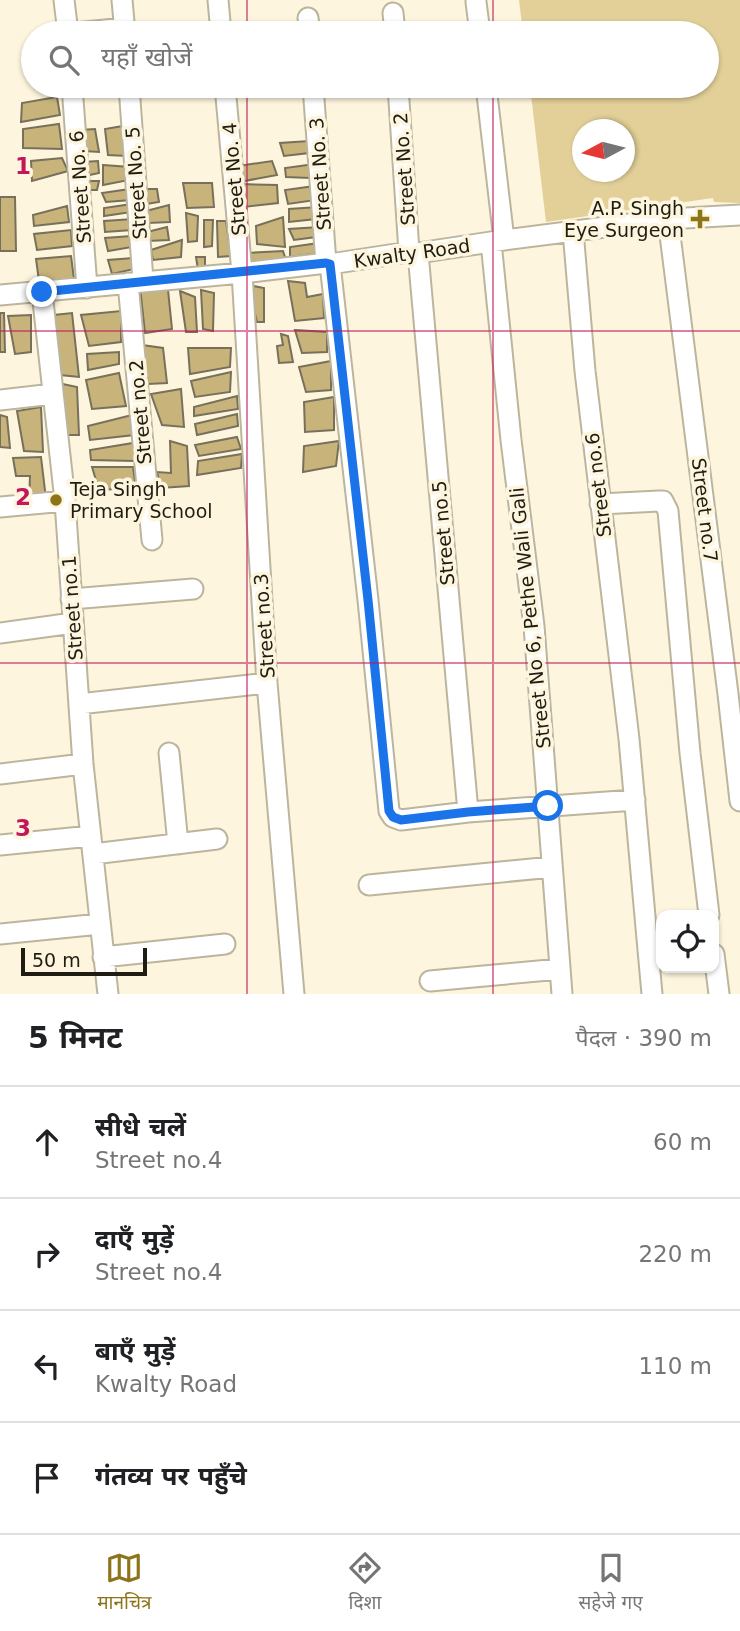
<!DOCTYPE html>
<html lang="hi">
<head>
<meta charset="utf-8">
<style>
	body { margin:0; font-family:"DejaVu Sans","Noto Sans Devanagari",sans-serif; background:#f2f2f2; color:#202124 }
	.controls { position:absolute; right:21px; bottom:21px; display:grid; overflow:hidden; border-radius:14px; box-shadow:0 2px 5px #0004 }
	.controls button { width:63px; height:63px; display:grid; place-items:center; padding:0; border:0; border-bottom:2px solid #e0e0e0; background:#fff; color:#202124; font:35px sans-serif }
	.compass { position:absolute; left:572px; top:119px; width:63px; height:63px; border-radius:50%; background:#fff; box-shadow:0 2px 5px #0004; rotate:263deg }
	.scale { position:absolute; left:21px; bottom:18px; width:126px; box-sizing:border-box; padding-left:7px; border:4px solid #1f1c13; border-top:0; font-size:19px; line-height:24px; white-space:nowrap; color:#1f1c13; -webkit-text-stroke:5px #fdf5dd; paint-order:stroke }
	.stop { position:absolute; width:21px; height:21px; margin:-16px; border:5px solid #1a73e8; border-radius:50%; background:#fff }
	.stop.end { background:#1a73e8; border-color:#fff; box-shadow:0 2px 7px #0008 }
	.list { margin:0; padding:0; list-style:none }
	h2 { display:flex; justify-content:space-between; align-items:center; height:91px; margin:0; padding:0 28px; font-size:30px }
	h2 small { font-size:23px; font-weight:400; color:#757577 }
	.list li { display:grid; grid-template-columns:46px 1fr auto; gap:21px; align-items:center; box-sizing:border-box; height:112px; padding:0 28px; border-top:2px solid #e0e0e0 }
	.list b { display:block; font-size:26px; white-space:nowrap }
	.list p { margin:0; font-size:23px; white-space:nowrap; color:#757577 }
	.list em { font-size:23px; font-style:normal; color:#757577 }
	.icon { flex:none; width:38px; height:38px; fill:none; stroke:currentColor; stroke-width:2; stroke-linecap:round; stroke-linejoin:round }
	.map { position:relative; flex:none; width:740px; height:994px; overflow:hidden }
	.search { position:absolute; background:#fff; box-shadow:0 2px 5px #0004; left:21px; right:21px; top:21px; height:77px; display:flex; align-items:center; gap:18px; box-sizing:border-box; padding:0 24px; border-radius:38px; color:#757577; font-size:26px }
	.sheet { height:539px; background:#fff }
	nav { display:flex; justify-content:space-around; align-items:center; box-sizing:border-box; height:98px; border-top:2px solid #e0e0e0; background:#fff; font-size:19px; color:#757577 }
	nav a { display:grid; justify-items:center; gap:4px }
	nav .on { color:#8e7419 }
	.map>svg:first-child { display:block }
	.green { fill:#e2d098; fill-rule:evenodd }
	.building { fill:#c8b47b; stroke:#77705b; stroke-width:2 }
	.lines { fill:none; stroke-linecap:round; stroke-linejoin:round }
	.minor-casing { stroke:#bcb59e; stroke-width:23 }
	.minor { stroke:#fff; stroke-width:19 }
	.route { stroke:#1a73e8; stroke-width:9 }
	.grid { fill:none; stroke:#c2185b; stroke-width:2; stroke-opacity:0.55 }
	.poi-dot { fill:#8e7419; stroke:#fdf5dd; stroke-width:2.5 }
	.labels { text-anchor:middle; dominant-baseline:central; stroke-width:7; stroke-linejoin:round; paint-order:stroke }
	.street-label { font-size:19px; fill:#1f1c13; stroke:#fdf5dd }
	.poi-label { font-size:19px; fill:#1f1c13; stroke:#fdf5dd; text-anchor:end }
	.grid-label { font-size:23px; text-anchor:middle; font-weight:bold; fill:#c2185b; stroke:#fdf5dd; stroke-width:7; stroke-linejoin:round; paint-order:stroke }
</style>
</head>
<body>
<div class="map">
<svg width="740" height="994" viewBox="0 0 740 994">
	<rect width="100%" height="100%" fill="#fdf5dd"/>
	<!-- green -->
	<path class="green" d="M519,0H740V203L714,202L713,198L546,222L530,86H707V33H523ZM582,130H624V172H582Z"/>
	<!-- building -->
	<path class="building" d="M57,97L60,115L21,122L22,103Z
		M59,124L62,149L23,148V129Z
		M123,126L127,156L108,155L105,129Z
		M95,129L99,152L84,151L80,130Z
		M309,141V153L284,156L280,143Z
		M62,158L68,171L32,181L31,161Z
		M98,161L99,173L85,176L83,162Z
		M272,161L277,175L239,182L238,166Z
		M315,164L310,178L286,177L285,168Z
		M103,165L130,167L129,180L103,185Z
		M83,181H99L97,190H86Z
		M183,183H212L214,207L187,208Z
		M240,184L277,185L278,203L244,207Z
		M315,186L316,200L288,204L285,190Z
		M130,189L131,200L106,202L102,193Z
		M144,189H157L159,202L146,204Z
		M0,197H15L16,251H0Z
		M132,204V212L104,216V208Z
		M169,205L170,222L148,223L146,211Z
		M67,206L69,222L34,226L33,215Z
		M318,207L316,219L289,222V209Z
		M186,213L198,216L197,241L188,242Z
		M283,217L285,247L257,244L256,226Z
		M133,219L132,230L105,232L104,221Z
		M204,220H213L212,246L204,247Z
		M217,221H226L231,256L218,257Z
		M167,227L169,240L147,241V232Z
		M319,227L316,237L294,240L289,229Z
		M71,230L72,246L37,250L34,234Z
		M131,236L132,247L108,251L105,238Z
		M182,240L181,257L153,260L151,250Z
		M319,243V253L290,257V247Z
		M283,251L286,260L248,266L247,253Z
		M71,256L74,279L39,281L36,259Z
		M196,257H205V269L198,270Z
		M133,258L134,269L112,274L108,260Z
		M288,281L305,283L307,297L323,294L324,318L295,321Z
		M248,285L264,288V322H257Z
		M140,287L168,290L172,329L145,333Z
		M201,290L214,293L213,331L203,329Z
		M180,291L195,297L197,332H186Z
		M121,311V342L89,346L81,315Z
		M0,313H4L5,352H0Z
		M72,313L79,377L60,375L54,315Z
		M31,315V352L15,354L8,316Z
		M295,330L327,332V352L302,353Z
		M281,334L288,336L293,362L279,363L277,346L283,345Z
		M142,345L163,348L167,383L148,384Z
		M188,348H231L230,367L190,374Z
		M119,352V364L88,370L87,354Z
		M331,361V390L306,392L299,367Z
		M231,372L230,392L195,397L191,381Z
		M119,373L126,406L92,409L86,380Z
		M58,383L77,387L79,435H63Z
		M181,389L184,427L162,425L151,394Z
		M237,396L238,409L194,416V407Z
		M334,397V430L305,432L304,402Z
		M41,407L43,452L24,451L17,411Z
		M237,414L238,426L197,435L195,424Z
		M0,415L7,417L10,448L0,447Z
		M132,415L134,435L90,440L88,426Z
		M237,437L241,449L199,456L195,445Z
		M170,441L187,446L189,486L161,488L157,472L171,473Z
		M339,441L336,466L303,472L304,446Z
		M133,443L135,459L134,461L91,460L90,450Z
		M242,454L241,468L197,475L198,461Z
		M41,457L46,499L29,500L30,476H16L13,458Z
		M92,467H133L136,488L99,490Z"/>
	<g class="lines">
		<!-- minor casing -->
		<g class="minor-casing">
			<path id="minor" d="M64,0L68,33
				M122,0L125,33
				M218,0L221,33
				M476,2L480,33
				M393,13L395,33
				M308,18L310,33
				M75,33L125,28
				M72,86L87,288
				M129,86L143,281
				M225,86L242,273L267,683L294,994
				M313,86L326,263
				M398,86L409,252
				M486,86L504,240
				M668,219L728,694L740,801
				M573,231L585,371L629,739L652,994
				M491,242L511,440L534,626L562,994
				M418,253L468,812
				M330,264L368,600L389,811L393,817L401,820L468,812L635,800
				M128,283L152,540
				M42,292L65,501L83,764L108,994
				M0,295L242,273L326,263L330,264L409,252L418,253L504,240L668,219L740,215
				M0,400L53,394
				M600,504L659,501H663L668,511L690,753L709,915
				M0,507L65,501
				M71,599L193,589
				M0,633L73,623
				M79,704L267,683
				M169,753L178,844
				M0,774L83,764
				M0,845L91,836
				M93,854L217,839
				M369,885L552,867
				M0,934L100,924
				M714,954L719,994
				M103,957L225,944
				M430,981L560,969"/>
		</g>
		<!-- minor -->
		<use href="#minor" class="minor"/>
	</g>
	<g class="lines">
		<!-- route -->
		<path class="route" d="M42,292L326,263L330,264L368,600L389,811L393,817L401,820L468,812L548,806"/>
	</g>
	<!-- grid -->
	<path class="grid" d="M247,0V33M493,0V33M247,86V994M493,86V994M0,331H740M0,663H740"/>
	<!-- markers -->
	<g class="poi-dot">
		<path d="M696.5 208.5h7v7h7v7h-7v7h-7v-7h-7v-7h7z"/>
		<circle cx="56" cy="500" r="7"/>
	</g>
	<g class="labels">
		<!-- street labels -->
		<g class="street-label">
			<text transform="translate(404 169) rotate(-94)">Street No. 2</text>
			<text transform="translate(320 174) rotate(-94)">Street No. 3</text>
			<text transform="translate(234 179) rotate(-95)">Street No. 4</text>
			<text transform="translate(136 183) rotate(-94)">Street No. 5</text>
			<text transform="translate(80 187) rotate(-94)">Street No. 6</text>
			<text transform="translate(412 253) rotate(-8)">Kwalty Road</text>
			<text transform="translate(140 412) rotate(-95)">Street no.2</text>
			<text transform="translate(598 485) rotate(-97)">Street no.6</text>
			<text transform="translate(705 510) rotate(83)">Street no.7</text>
			<text transform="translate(443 533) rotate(-95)">Street no.5</text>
			<text transform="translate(72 608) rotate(-94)">Street no.1</text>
			<text transform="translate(530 618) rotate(-96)">Street No 6, Pethe Wali Gali</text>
			<text transform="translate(264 626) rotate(-94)">Street no.3</text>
		</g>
		<!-- poi labels -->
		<g class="poi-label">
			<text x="684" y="208">A.P. Singh<tspan x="684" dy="22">Eye Surgeon</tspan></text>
			<text x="70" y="489" text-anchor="start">Teja Singh<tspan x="70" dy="22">Primary School</tspan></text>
		</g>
	</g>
	<g class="grid-label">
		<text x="23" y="174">1</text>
		<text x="23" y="505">2</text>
		<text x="23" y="836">3</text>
	</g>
</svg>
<div class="controls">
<button><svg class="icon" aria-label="locate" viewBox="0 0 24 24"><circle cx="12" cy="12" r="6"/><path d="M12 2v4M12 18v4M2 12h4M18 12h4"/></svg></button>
</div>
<svg class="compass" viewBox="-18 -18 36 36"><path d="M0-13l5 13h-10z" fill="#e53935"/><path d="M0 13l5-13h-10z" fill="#757577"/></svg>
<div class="scale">50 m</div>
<div class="stop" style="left:548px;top:806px"></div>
<div class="stop end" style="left:42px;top:292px"></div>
<div class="search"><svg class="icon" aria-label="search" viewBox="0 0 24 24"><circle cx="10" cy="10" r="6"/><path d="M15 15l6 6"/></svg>यहाँ खोजें</div>
</div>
<section class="sheet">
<h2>5 मिनट<small>पैदल · 390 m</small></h2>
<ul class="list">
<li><svg class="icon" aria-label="ahead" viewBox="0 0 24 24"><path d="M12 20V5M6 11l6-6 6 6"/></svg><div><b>सीधे चलें</b><p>Street no.4</p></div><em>60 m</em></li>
<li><svg class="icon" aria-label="right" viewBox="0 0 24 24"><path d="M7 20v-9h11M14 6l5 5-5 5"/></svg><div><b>दाएँ मुड़ें</b><p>Street no.4</p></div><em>220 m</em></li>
<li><svg class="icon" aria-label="left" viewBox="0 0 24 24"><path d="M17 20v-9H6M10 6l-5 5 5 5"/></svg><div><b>बाएँ मुड़ें</b><p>Kwalty Road</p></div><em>110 m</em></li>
<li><svg class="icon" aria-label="arrive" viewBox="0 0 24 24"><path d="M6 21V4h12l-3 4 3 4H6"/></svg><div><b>गंतव्य पर पहुँचे</b></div></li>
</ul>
</section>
<nav>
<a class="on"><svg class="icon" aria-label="map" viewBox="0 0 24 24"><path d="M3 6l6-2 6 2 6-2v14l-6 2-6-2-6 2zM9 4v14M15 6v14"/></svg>मानचित्र</a>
<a><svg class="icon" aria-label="directions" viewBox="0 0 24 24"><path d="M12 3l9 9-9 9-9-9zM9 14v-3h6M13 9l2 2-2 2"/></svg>दिशा</a>
<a><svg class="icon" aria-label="saved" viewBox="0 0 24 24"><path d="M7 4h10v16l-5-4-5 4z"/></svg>सहेजे गए</a>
</nav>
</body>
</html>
